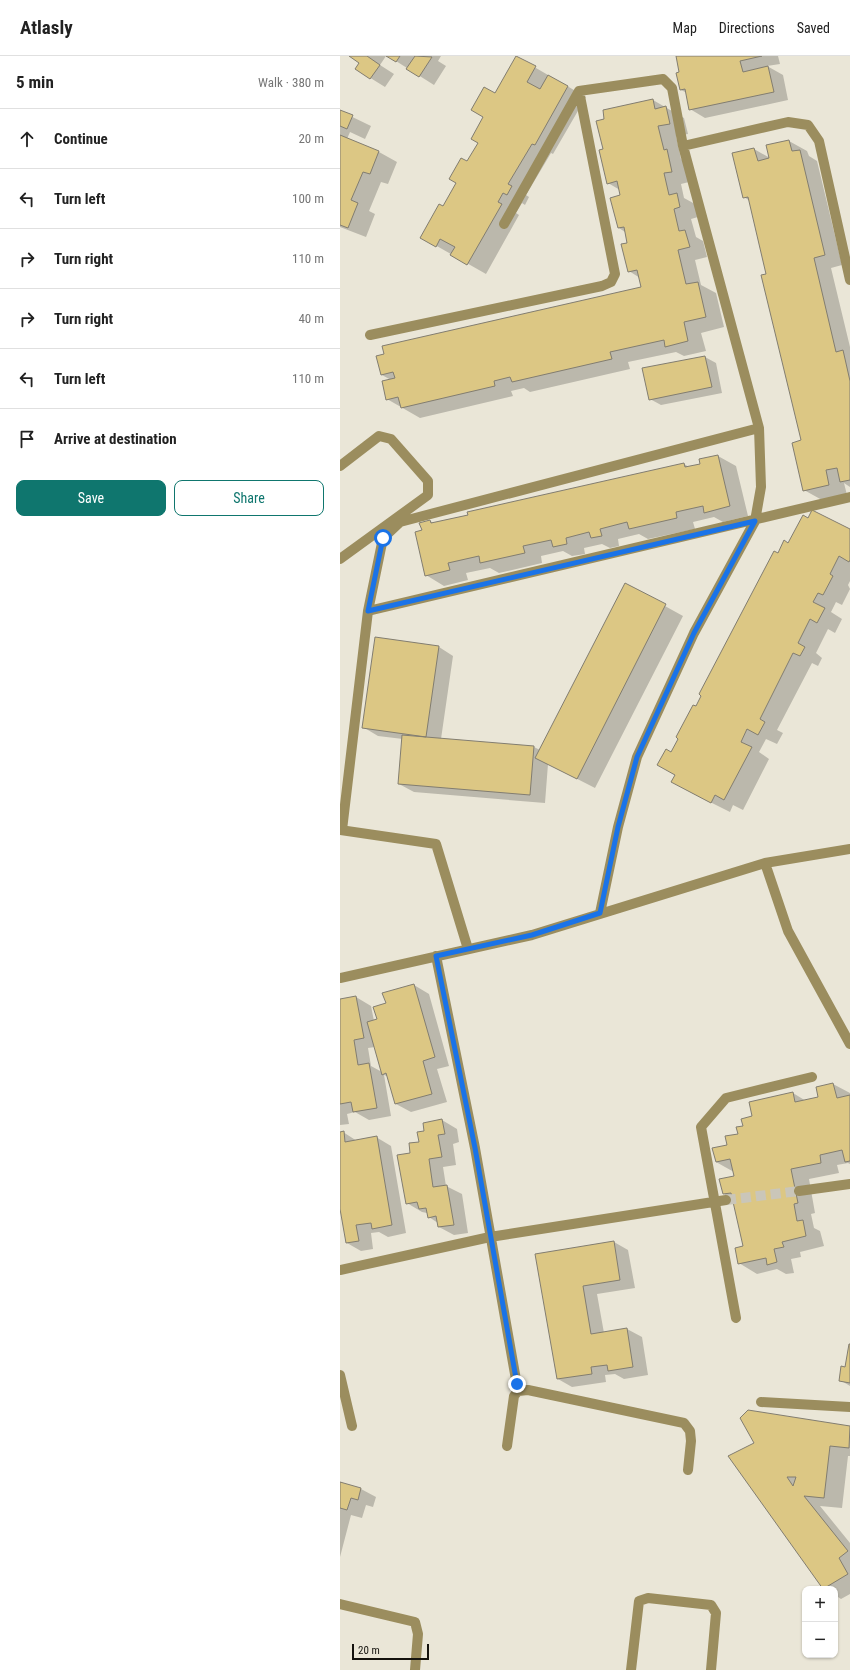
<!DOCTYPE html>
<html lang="en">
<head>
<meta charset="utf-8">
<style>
	body { margin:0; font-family:"Roboto Condensed",sans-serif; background:#f2f2f2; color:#222 }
	.controls { position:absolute; right:12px; bottom:12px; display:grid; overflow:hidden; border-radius:8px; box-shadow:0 1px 3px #0004 }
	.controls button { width:36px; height:36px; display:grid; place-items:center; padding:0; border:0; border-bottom:1px solid #e0e0e0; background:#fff; color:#222; font:20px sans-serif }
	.scale { position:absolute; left:12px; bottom:10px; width:77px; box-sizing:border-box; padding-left:4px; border:2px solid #14120d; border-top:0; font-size:11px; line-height:14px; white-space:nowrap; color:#14120d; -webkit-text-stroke:3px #eae6d7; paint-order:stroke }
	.stop { position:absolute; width:12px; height:12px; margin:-9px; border:3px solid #1a73e8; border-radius:50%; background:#fff }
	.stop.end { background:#1a73e8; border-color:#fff; box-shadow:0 1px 4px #0008 }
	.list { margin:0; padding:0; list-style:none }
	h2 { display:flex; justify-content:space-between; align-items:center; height:52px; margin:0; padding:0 16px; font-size:17px }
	h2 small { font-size:13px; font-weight:400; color:#767676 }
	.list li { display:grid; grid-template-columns:26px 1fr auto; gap:12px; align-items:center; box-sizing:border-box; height:60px; padding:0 16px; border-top:1px solid #e0e0e0 }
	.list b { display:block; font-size:15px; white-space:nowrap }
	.list em { font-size:13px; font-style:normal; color:#767676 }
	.actions { display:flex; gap:8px; padding:12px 16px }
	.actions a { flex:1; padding:9px 0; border:1px solid #0f766e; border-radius:8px; text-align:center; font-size:14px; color:#0f766e }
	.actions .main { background:#0f766e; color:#fff }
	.icon { flex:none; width:22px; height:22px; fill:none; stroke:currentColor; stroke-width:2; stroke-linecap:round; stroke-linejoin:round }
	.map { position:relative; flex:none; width:510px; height:1614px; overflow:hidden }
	header { display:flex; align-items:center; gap:24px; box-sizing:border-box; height:56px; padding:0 20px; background:#fff; border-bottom:1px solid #e0e0e0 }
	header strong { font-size:19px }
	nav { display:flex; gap:22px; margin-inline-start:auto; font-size:14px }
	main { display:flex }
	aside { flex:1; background:#fff }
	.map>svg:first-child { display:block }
	.shadow { fill:#0003; fill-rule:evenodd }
	.building { fill:#dcc784; stroke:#827d70; fill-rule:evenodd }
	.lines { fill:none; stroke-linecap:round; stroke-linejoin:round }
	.minor-tunnel { stroke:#cac6b9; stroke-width:10; stroke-dasharray:10 5; stroke-linecap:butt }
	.minor { stroke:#9b8d5e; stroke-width:10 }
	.route { stroke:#1a73e8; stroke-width:5 }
</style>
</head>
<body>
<header>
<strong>Atlasly</strong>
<nav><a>Map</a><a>Directions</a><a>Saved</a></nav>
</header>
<main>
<aside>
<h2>5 min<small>Walk · 380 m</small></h2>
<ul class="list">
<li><svg class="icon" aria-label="ahead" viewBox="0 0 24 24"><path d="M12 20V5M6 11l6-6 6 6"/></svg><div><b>Continue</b></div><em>20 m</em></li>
<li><svg class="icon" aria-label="left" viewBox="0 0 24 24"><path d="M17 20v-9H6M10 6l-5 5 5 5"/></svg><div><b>Turn left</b></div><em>100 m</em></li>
<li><svg class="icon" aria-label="right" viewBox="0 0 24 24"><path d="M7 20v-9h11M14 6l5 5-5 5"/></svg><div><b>Turn right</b></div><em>110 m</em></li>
<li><svg class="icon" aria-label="right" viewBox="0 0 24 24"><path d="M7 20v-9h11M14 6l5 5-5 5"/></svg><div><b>Turn right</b></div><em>40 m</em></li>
<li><svg class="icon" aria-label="left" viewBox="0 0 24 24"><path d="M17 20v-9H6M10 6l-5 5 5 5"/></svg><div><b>Turn left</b></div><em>110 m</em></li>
<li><svg class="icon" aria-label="arrive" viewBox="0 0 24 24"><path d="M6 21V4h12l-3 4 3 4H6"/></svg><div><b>Arrive at destination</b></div></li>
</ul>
<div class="actions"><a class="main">Save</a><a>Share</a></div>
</aside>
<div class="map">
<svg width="510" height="1614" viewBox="0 0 510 1614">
	<rect width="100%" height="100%" fill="#eae6d7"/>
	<!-- shadow -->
	<path class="shadow" d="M10,0H46L40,9L54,18L45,31L16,13L21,7Z
		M48,0H101L98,5L106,10L94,29Z
		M337,0H438L440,8L427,10L443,19L448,44L365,62L350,53L347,37L341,34V17Z
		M177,1L246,41L213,98L211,97L186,139L189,141L185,149L182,147L176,157L179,159L146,218L81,181L103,151L139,86L156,38Z
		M313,44L344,62L348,78L336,80L341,103L345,105L349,126L341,128L344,142L355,148L358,161L351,163L356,181L363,185L367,201L355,204L361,229L376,237L384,271L361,277L366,295L344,300L336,296L288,306L290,313L190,336L184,332L171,335L173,340L80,362L47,343L51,324L42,319L302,231L300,222L289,215V188L285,176L279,172L281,140L280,134L268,127L264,94Z
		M0,55L31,70L25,83L10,76L7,83L39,96L57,106L48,128L41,126L29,155L35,158L26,181L0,171Z
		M449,85L467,95L469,100L477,105L502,209L491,212L510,291V431L504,427L507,439L482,444L464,434L462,385L427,219L410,145L404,141L414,93L430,102L427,90Z
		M365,301L376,307L382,337L321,349L310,343Z
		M378,400L396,410L408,460L383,466L374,461L353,466L355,473L308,483L299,478L278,483L279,490L270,492L262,488L244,492L245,498L232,500L223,495L201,500L202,507L159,517L150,512L126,517L128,524L104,530L86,519L83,475L90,465L94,467L344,408L349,411L361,408Z
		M510,474V525L508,529L510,533L502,549L496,546L491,556L502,563L495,577L488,573L476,597L482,602L478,610L472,607L437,674L443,677L437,688L426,683L419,696L429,703L403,754L393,749L390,756L350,736L336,719L332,698L438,498L448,488Z
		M285,528L343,560L255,732L208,708L205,747L74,736L59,728L63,683L38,680L23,671L99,591L113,600L101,683L194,691L200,694Z
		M74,929L89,938L109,1010L97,1013L107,1046L71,1056L56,1048L49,1021L44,1019L51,1060L29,1064L15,1056L7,1058L9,1068L0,1069V944L16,941L31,950L34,965L38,964L47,948ZM35,991L42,1016L31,1010L28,992Z
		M493,1028L510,1037V1108L508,1107L497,1109L499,1117L469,1123L475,1157L471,1158L474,1172L480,1175L484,1190L460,1196L461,1201L451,1203L454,1217L446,1218L437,1213L417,1218L399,1207L405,1191L394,1144L384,1138L395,1121L394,1116L376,1106L404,1071L413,1061L453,1037L466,1045L480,1042L477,1031Z
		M102,1064L117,1073L119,1086L113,1088L116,1109L103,1111L106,1130L122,1138L128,1177L114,1179L99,1171L98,1167L89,1161L87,1157L82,1156L67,1147L71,1098L80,1087L85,1076Z
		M3,1076L17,1085L36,1081L51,1090L66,1177L48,1181L39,1176L31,1177L33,1193L21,1195L7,1187L0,1147V1077Z
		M274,1186L288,1194L295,1232L257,1238L264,1277L287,1273L302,1281L308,1319L284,1323L275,1318L265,1319L266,1326L232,1331L218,1323L196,1199Z
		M510,1289V1330L500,1324L505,1312Z
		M408,1355L510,1371V1400H508L502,1452L480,1450L510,1487V1538L501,1543L495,1539V1533L483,1532L415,1387Z
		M0,1427L21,1433L36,1441L33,1451L26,1449L22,1462L11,1459L0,1501Z"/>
	<!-- building -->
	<path class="building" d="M9,0H27L40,9L30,23L15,13L19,7Z
		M46,0H60L56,6Z
		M75,0L92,1L79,21L66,13Z
		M176,0L196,10L187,26L200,33L208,19L228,30L195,89L192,88L168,128L172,130L167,139L163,137L158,146L162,148L127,209L110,199L115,191L100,183L96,191L80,182L99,148L103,150L116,127L109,123L121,102L127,105L138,87L131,83L143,61L131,54L144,31L155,37Z
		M336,0H422L400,5L403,16L428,10L434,36L349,54L345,33L340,34L336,17L339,16Z
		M313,43L315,53L326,50L330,68L318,70L324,94L327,93L332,116L324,117L329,139L337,137L340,151L334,153L339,175L345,174L350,191L338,194L346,228L358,226L366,261L344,266L348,285L325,291L324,284L270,296L272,303L172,326L170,321L154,325L155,330L61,352L58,341L46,344L42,325L55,322L53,316L41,319L36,300L44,298L42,290L301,231L297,214L288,216L281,188L287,187L284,171L278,172L270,142L280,139L277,125L267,128L259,94L263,93L256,65L264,63L263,54Z
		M0,54L13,59L7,73L0,70Z
		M0,79L39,95L30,118L23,116L11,144L18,147L8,172L0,169Z
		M449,84L452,95L460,94L485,199L474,202L496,296L503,294L510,325V424L500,426L497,412L486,414L489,429L463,435L452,387L461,384L421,219L426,218L408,141L403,142L392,97L414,92L418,105L429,102L426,89Z
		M365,300L372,331L309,344L302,312Z
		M378,399L390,450L364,457L363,450L336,456L337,462L289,473L287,466L260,473L262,480L251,482L249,476L226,482L227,488L213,491L211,484L183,490L185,497L140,507L139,500L108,507L110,514L85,520L75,476L82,474L79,467L90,464L91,467L128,459L127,456L344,407L345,411L360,408L359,403Z
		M472,454L510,473V504L509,506L499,500L490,518L493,520L483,539L478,537L473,546L485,552L477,567L470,563L458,587L465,591L460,600L453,597L420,663L425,666L418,679L407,673L401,686L412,691L384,744L375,739L371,747L331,726L335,719L317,709L326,693L331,696L338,683L336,681L353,649L356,650L361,640L359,638L434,495L438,497L444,484L448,487L463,459L468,462Z
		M285,527L326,548L237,723L195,702Z
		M35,581L99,590L86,681L22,672Z
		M62,679L194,690L190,739L58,728Z
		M74,928L95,1001L83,1005L92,1038L55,1048L46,1017L42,1019L27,966L37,963L33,951L46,947L42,937Z
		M16,940L24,982L14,984L18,1009L29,1007L37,1052L13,1056L11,1046L0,1048V943Z
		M493,1027L497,1042L510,1039V1105L505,1106L502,1094L480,1099L481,1107L451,1113L458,1147L454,1148L457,1165L463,1164L466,1180L442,1186L444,1191L434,1193L437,1206L427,1209L426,1202L398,1208L395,1192L403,1190L391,1137L383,1138L379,1123L394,1120L390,1103L376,1106L372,1092L387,1089L385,1080L398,1078L396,1071L403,1070L401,1063L412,1060L409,1046L453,1036L455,1046L478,1041L476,1031Z
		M102,1063L105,1078L98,1079L102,1101L89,1103L93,1131L107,1129L114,1169L98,1171L96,1160L88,1162L86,1152L79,1153L77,1146L66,1148L57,1099L70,1097L69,1087L79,1086L77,1076L84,1075L83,1067Z
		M4,1075L5,1086L37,1080L52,1169L32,1173L31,1167L16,1169L19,1185L6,1187L0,1153V1076Z
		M274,1185L280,1224L243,1230L251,1278L287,1272L293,1311L268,1315L267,1309L251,1311L252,1318L217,1323L195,1198Z
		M509,1288H510V1327L499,1325L501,1310L505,1311Z
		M408,1354L510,1370L509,1392L490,1390L484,1442L464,1440L508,1495L499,1502L508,1518L483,1533L388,1400L414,1387L400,1362ZM447,1421H456L453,1430Z
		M0,1426L21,1432L18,1444L11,1442L7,1454L0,1452Z"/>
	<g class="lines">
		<!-- minor-tunnel -->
		<path class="minor-tunnel" d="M386,1144L459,1135"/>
		<!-- minor -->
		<path class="minor" d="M239,35L323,23L332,32L343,90L419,372L421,431L415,465L354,577L297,701L278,771L260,857
			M343,90L448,66L468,69L479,85L510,224
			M164,168L239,35
			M30,279L262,230L271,226L275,218L239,35
			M0,410L39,380L51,383L88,425V439L0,503
			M28,555L510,441
			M0,774L96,788L128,893
			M2,774L28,555L43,482L60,466L419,372
			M425,807L448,875L510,988
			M96,900L135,1092L178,1335
			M0,922L192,879L425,807L510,793
			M459,1135L510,1128
			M0,1214L150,1181L386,1144
			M396,1262L361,1071L386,1042L472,1021
			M0,1319L12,1370
			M421,1346L510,1351
			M167,1390L174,1340L178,1335L188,1334L344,1367L350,1375L351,1385L348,1414
			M0,1548L75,1566L78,1578L75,1614
			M291,1614L299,1545L308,1542L371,1549L376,1557L371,1614"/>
	</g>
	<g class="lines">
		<!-- route -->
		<path class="route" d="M43,482L28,555L415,465L354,577L297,701L278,771L260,857L192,879L96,900L135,1092L177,1328"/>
	</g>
</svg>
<div class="controls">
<button>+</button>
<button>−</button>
</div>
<div class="scale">20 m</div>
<div class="stop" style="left:43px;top:482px"></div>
<div class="stop end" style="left:177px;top:1328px"></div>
</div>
</main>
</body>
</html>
